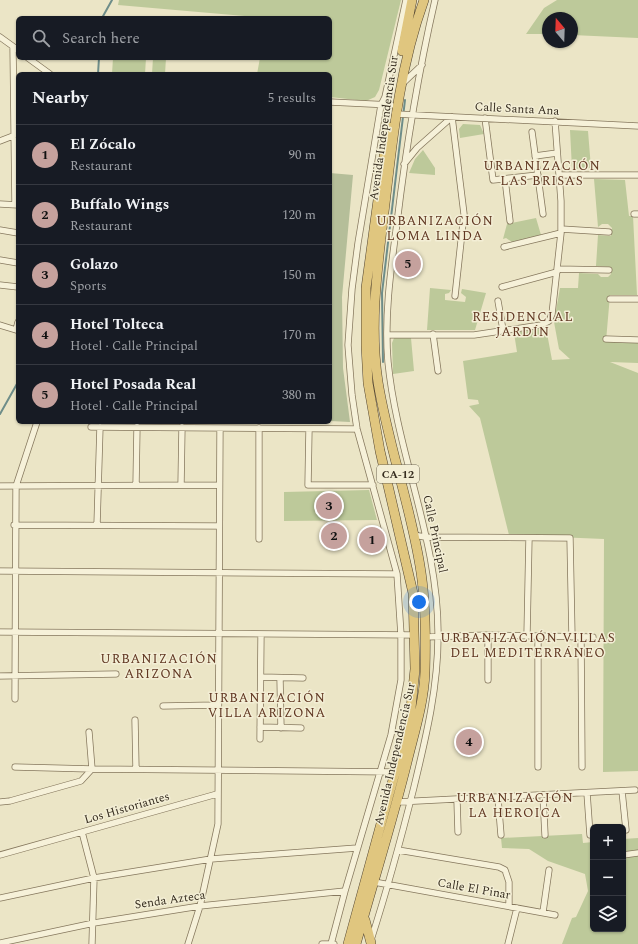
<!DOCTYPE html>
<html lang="en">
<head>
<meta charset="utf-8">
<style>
	body { margin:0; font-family:Spectral,serif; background:#242831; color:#f1f3f6 }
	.controls { position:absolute; right:12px; bottom:12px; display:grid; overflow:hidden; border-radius:6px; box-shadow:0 1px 3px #0004 }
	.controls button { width:36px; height:36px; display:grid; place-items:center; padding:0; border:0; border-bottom:1px solid #363941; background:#171b24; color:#f1f3f6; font:20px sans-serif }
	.compass { position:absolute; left:542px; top:12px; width:36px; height:36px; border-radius:50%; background:#171b24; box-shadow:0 1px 3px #0004; rotate:341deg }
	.you { position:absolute; left:419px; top:602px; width:14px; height:14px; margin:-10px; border:3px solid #fff; border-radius:50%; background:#1a73e8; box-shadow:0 0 0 6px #1a73e833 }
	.badge { display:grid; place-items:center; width:26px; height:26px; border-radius:50%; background:#c5a19d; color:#111; font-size:13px; font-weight:700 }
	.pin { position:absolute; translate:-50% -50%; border:2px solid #fff; box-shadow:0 1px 4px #0006 }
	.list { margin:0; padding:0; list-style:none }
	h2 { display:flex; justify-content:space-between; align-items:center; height:52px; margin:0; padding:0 16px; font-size:17px }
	h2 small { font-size:13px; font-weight:400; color:#9ea1a6 }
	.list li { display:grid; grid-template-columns:26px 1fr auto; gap:12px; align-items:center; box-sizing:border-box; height:60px; padding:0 16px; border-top:1px solid #363941 }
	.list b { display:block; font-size:15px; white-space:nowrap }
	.list p { margin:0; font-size:13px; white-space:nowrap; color:#9ea1a6 }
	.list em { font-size:13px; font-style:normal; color:#9ea1a6 }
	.icon { flex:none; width:22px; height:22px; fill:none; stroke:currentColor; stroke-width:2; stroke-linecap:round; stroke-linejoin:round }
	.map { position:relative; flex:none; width:638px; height:944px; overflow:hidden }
	.search { position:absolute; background:#171b24; box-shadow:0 1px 3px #0004; left:16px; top:16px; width:316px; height:44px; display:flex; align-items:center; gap:10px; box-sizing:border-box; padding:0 14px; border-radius:6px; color:#9ea1a6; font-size:15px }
	.panel { position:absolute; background:#171b24; box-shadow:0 1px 3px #0004; left:16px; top:72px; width:316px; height:352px; border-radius:6px }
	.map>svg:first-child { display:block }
	.green { fill:#bdc99a }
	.cemetery { fill:#b5be99 }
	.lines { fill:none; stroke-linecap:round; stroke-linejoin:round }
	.stream { stroke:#6e8d89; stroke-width:2 }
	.minor-casing { stroke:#85775d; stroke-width:7 }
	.trunk-casing { stroke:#534531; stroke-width:10 }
	.minor { stroke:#f6f1d9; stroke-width:5.5 }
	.trunk { stroke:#e0c67f; stroke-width:9 }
	.labels { text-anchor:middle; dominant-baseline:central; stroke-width:3; stroke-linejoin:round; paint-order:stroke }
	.shield { fill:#f3eed5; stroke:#6f6756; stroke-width:1 }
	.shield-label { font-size:11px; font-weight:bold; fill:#362d20 }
	.street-label { font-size:12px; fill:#362d20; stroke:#f3eed5 }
	.neighbourhood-label { font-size:13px; letter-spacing:1px; fill:#603722; stroke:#f3eed5 }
</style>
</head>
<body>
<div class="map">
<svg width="638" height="944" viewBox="0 0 638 944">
	<rect width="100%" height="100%" fill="#ebe5c6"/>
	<!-- green -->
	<path class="green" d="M119,0H401L379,90L375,97L366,101L330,97V74H257L260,58H330V18H267L118,5Z
		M557,0H638V38L572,35V18H548V34H526L544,8Z
		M113,58H146L145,74H112Z
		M153,58H166L165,74H152Z
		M463,124L480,125L484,134L460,138L459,129Z
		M570,130L588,131L591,168L572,169Z
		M423,150L435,168V175L409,173L415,159Z
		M594,179L625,180L629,216H633L637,295H610L606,341L638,343V363L610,362L638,373V771L603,772L604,539L509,535L480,418L469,406L479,404L478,400L468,399L463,361L517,352L514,333L546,328L552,360L570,359L559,349L554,322L560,288H578L579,273L598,274L601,277H608L611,274V267L596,266L598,235L611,236L612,228L608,224H602L598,227Z
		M536,218L541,235L512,242L506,238L503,239L507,224Z
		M430,288L451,290L449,293L445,294V300L465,302L466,297L461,293L462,289L486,293L475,330H427Z
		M394,338H411L414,371L393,374L392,343Z
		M369,490L377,520L284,521V492Z
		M582,834L583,843L593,842V929H623V839L638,838V944H562L572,918L576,917L588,891L585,874L548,861L529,849L502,848L501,838Z"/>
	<!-- cemetery -->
	<path class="cemetery" d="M330,173L353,175L342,297L343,368L350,422L330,421Z"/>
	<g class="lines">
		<!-- stream -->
		<path class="stream" d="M102,18L112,0
			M98,74L99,58
			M383,362L382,293L405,100
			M0,414L18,382"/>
		<!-- minor casing -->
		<g class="minor-casing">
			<path id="minor" d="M0,37L18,50
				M13,47L15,205
				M28,58L50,74
				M403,83L422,65
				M330,102L391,105
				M396,114L638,126
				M452,117L464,214L455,296
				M485,118L493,180L538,175
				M532,132L543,214
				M0,141L18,134
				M535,156L557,153
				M404,164L417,148L452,117
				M559,175H638
				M505,179L510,221
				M0,204L18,205
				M634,214H638
				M561,229L609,232
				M0,230L18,233
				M504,247L561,233
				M0,260L18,263
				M557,269L609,270
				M0,285L18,287
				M502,287L557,272
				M610,299H638
				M498,301L503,330
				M0,325L16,330L18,322
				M433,334L438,371
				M387,335H474L541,325L549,321L552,314L561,233V201L555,121
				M606,339L638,340
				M91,427L357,429
				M259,428V539
				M309,429L308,485H373
				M136,485L137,427
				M181,485L182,427
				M0,486L219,485
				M14,525L219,526
				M97,525L100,427
				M413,535L425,537L570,538L572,637
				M0,571L397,574
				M0,632L415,635
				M527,635L529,538
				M538,636V767
				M425,637L488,635L593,637
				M581,637L582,767
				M0,676L116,674
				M261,677L303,678
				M280,678L281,728
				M488,680V635
				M15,699L16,486L37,422
				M163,706L217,705
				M135,720L136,769
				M260,727L301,728
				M260,739L261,635
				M15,767L92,769L396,772
				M622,791L626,830
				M587,793L590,835
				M543,796L545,835
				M498,798L501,835
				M457,800L458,832
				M0,802L10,801L81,781L92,769L89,732
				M397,802L635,790
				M398,850L499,867L505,870L509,882V906
				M0,855L82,832
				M623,855L638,853
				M374,882L555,915
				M0,898L94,878L211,859L357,848
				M543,912L549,870
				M371,940C387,890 401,839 414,787C426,737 438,688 438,636C439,542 397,454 388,362C384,316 391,268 397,223C406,148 418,74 435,0
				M0,943L94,923L200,906L345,891
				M92,944L94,878L82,832L217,794
				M188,944L200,906L218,824L220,428
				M322,944H334
				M331,944L345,891L391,735L401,680V635L397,574L357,429L352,395L348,345L352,289L358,243L381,105L385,97L406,0
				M508,944L517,908"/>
		</g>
		<!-- trunk casing -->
		<g class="trunk-casing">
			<path id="trunk" d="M402,51L412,0
				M365,920L371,943
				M348,944L410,718L415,669L413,593L380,451L368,383L366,346V288L388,127
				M356,944C373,882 393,820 408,758C415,730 424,701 425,672C426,637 426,601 420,566C410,504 388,444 378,382C369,323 378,263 385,204C393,134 400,66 424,0"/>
		</g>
		<!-- minor -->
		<use href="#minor" class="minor"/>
		<!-- trunk -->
		<use href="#trunk" class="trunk"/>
	</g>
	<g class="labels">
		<!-- shield labels -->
		<rect class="shield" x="377" y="465" width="42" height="18" rx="3"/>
		<g class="shield-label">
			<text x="398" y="474">CA-12</text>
		</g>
		<!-- street labels -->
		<g class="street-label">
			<text transform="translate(517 109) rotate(3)">Calle Santa Ana</text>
			<text transform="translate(384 128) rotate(-82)">Avenida Independencia Sur</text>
			<text transform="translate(435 534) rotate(78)">Calle Principal</text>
			<text transform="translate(395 754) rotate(-77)">Avenida Independencia Sur</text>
			<text transform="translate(127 808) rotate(-16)">Los Historiantes</text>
			<text transform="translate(474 889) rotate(10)">Calle El Pinar</text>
			<text transform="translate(170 900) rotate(-8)">Senda Azteca</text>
		</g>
		<!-- neighbourhood labels -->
		<g class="neighbourhood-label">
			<text x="542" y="166">URBANIZACIÓN<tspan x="542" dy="15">LAS BRISAS</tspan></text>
			<text x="435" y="221">URBANIZACIÓN<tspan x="435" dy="15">LOMA LINDA</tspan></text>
			<text x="523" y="317">RESIDENCIAL<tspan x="523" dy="15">JARDÍN</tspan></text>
			<text x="528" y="638">URBANIZACIÓN VILLAS<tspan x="528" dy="15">DEL MEDITERRÁNEO</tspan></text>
			<text x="159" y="659">URBANIZACIÓN<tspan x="159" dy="15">ARIZONA</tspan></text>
			<text x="267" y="698">URBANIZACIÓN<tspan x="267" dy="15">VILLA ARIZONA</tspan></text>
			<text x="515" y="798">URBANIZACIÓN<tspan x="515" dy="15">LA HEROICA</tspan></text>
		</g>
	</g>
</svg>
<div class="controls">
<button>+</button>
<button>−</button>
<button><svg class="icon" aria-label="layers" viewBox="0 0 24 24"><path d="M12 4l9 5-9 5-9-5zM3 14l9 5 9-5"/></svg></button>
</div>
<svg class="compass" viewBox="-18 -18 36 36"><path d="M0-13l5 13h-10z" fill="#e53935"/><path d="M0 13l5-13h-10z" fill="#9ea1a6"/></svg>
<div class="you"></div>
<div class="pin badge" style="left:372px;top:540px">1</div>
<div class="pin badge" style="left:334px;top:536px">2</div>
<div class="pin badge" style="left:329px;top:506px">3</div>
<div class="pin badge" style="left:469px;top:742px">4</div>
<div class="pin badge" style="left:408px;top:264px">5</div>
<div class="search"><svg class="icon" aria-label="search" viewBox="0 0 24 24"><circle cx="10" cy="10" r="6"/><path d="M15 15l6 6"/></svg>Search here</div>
<section class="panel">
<h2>Nearby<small>5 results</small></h2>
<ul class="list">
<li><span class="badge">1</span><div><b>El Zócalo</b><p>Restaurant</p></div><em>90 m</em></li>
<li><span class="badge">2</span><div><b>Buffalo Wings</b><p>Restaurant</p></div><em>120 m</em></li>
<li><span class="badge">3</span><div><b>Golazo</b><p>Sports</p></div><em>150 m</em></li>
<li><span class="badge">4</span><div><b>Hotel Tolteca</b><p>Hotel · Calle Principal</p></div><em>170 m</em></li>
<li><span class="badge">5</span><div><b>Hotel Posada Real</b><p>Hotel · Calle Principal</p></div><em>380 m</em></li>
</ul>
</section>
</div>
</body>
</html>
